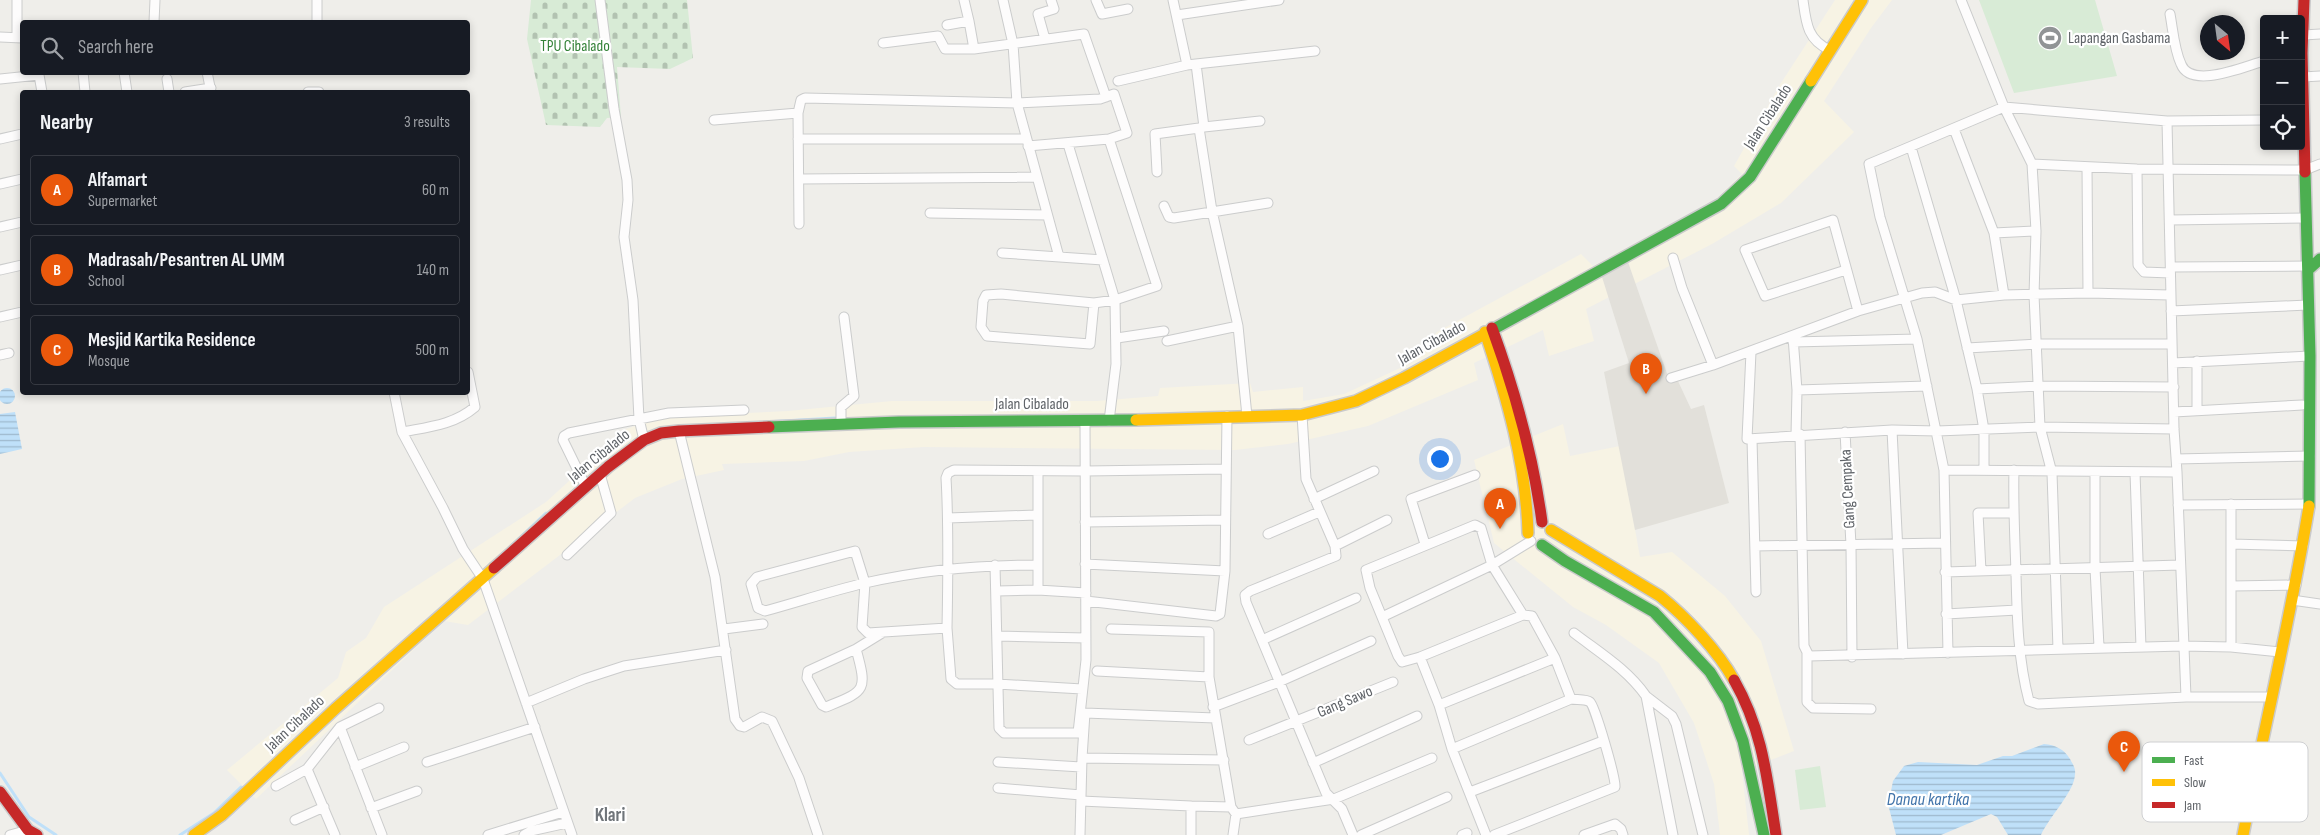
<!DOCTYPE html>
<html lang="en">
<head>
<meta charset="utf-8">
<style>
	body { margin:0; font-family:"Sofia Sans Condensed",sans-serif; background:#242831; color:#f1f3f6 }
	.controls { position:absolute; right:15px; top:15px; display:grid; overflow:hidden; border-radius:5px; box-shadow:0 2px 8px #0003 }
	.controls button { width:45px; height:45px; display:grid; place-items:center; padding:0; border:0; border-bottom:1px solid #363941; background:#171b24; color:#f1f3f6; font:25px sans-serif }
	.compass { position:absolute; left:2200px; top:15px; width:45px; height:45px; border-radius:50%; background:#171b24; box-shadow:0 2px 8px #0003; rotate:151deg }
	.you { position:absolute; left:1439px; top:458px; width:18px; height:18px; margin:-12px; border:4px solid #fff; border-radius:50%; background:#1a73e8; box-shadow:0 0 0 8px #1a73e833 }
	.badge { display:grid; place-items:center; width:32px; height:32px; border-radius:50%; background:#ea580c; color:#fff; font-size:16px; font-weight:700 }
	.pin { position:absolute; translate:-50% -41px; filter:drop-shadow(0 1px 2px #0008) }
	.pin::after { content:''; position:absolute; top:26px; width:18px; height:15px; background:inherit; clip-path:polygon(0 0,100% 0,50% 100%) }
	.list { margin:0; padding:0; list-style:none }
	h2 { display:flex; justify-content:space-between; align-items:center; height:65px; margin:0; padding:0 20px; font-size:21px }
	h2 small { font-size:16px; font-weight:400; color:#9ea1a6 }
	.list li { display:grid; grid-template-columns:32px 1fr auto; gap:15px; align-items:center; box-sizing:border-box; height:70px; margin:0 10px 10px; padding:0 10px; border:1px solid #363941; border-radius:5px }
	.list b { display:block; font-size:19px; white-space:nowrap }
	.list p { margin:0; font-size:16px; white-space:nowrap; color:#9ea1a6 }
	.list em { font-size:16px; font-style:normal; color:#9ea1a6 }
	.icon { flex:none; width:28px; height:28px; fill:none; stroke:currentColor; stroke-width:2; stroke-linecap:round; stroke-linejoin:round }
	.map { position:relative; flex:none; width:2320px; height:835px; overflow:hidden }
	.search { position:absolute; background:#171b24; box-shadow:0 2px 8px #0003; left:20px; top:20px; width:450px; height:55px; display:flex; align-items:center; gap:12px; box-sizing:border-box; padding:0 18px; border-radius:5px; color:#9ea1a6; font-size:19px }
	.panel { position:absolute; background:#171b24; box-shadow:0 2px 8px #0003; left:20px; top:90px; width:450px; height:305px; border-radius:5px }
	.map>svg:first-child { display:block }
	.commercial { fill:#f7f3e4 }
	.education { fill:#e2e0da }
	.cemetery { fill:url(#cemetery-stones) }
	.pitch { fill:#d8ebd6 }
	.water { fill:url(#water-rules) }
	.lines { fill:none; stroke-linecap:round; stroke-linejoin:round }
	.stream { stroke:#bfe0f9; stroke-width:3 }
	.street-casing { stroke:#cbcccc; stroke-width:11 }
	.fast-casing { stroke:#cacacb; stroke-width:14 }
	.slow-casing { stroke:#cacacb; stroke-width:14 }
	.jam-casing { stroke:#cacacb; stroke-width:14 }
	.street { stroke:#fdfcfc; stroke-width:9 }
	.fast { stroke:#4caf50; stroke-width:11 }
	.slow { stroke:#ffc107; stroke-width:11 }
	.jam { stroke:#c62828; stroke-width:11 }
	.labels { text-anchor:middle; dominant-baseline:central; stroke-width:4.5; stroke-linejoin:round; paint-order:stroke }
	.poi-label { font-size:16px; fill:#5f6368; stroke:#fff; text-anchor:start }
	.park-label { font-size:16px; fill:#348238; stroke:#fff }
	.street-label { font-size:16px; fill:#5f6368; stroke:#fff }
	.water-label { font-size:18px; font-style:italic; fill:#4174aa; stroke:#fff }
	.quarter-label { font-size:19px; font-weight:bold; fill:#70757a; stroke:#fff }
	.key { fill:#fff; stroke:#cfd0d2; stroke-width:1 }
	.key-label { font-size:14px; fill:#5f6368 }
</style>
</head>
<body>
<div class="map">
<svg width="2320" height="835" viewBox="0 0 2320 835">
	<defs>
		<pattern id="cemetery-stones" width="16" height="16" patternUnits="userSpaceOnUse" patternTransform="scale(1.25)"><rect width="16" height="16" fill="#d8ebd6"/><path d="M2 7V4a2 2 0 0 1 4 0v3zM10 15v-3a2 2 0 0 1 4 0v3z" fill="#b2c2b1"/></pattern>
		<pattern id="water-rules" width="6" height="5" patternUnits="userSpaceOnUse" patternTransform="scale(1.25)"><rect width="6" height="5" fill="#bfe0f9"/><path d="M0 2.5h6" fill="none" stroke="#9eb9cd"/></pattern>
	</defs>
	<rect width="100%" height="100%" fill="#efeeea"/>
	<!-- commercial -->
	<path class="commercial" d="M1835,0H1892L1871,28L1824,101L1854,132L1781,203L1712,244L1586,309L1594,341L1549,356L1543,330L1474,363L1478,380L1368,426L1288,444L1235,450L924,447L849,452L804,461L722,464L724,470L682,479L635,498L468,625L444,621L256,799L227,770L338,678L346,652L366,638L384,607L546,502L626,429L662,417L788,411L892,401H1097L1158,396L1160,388L1250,383L1253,392L1303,387V401L1344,394L1413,362L1437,332L1581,254L1593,266L1716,199L1742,174L1734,166L1781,83Z
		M1563,424L1570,456L1620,446L1640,557L1672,552L1725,596L1761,641L1794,751L1742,771L1749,835H1720L1714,784L1694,723L1659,663L1606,625L1573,607L1494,543L1474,460Z"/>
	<!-- education -->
	<path class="education" d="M1628,262L1670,382L1677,379L1691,409L1704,405L1729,503L1635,530L1604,372L1629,363L1602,277Z"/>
	<!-- cemetery -->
	<path class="cemetery" d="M531,0H687L693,58L670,69L617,67L621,117L607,118L600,127L546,125L527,39Z"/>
	<!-- pitch -->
	<path class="pitch" d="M1979,0H2095L2117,76L2014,93Z
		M1820,766L1826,807L1800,810L1795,770Z"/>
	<!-- water -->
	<path class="water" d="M-1 396a8 8 0 1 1 16 0a8 8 0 1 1-16 0Z
		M15,412L22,449L0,454V414Z
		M2044,744C2055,745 2064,749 2070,759C2072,763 2076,768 2075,774C2075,791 2049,817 2041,835H2008L1997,817L1991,814L1941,835H1896L1889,808L1891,791L1893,781L1904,766L1918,762L1977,765L2003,756H2012Z"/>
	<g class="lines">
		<!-- stream -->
		<path class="stream" d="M765,422L835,418
			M512,545L546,513
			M0,773L29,817L56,835
			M180,835L214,813L241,787"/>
		<!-- street casing -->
		<g class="street-casing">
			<path id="street" d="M317,0V22
				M600,0L614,109L627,180L628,200L624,237L633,300L639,419L644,440
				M964,0L969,21
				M1096,0L1102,14L1128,9
				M1173,0L1187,65L1196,64L1204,127L1199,128L1212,211L1238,326L1247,416
				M1803,0C1806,22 1807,40 1830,50
				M1961,0L2004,107L2032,164L2036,231L2034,295L2040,427L2052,473L2058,649
				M2170,14C2173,30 2174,49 2181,64C2191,90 2245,66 2264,61
				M1177,15L1279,0
				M154,22L155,0
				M947,25L969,21L974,49
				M2304,35L2320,34
				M0,37L22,38
				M17,37V0
				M1045,39L1038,14L1054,9L1051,0
				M883,43L938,36L945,49H974L1084,34L1106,97
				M1196,64L1315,51
				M83,72L85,92
				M124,72L127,92
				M207,72L211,92
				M2303,77L2320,76
				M0,79L39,75L42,92
				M167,79L169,92
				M1118,81L1187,65
				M185,92L211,88
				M308,92H319
				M714,120L798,113
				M2167,121L2174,429L2177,472L2186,697
				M1204,127L1260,121
				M1954,129L1994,233L2004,295
				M0,139L22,134
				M798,139H1026
				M1068,144L1115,300L1116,364L1109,421
				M1028,146L1109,139L1127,133L1114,94L1100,99L1017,103L1059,257
				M1911,147L1956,300L1977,389L1984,430V470
				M2032,164L2137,169L2305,170L2320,164
				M2087,167L2088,293
				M2137,169L2138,265L2144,272L2170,273
				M1157,172L1155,134L1199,128
				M800,179L1037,177
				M0,184L22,179
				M1164,206L1169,217L1174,218L1268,203
				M930,213L1047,215
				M2170,220L2305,218
				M799,224L798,113L801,100L805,98L1017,103L1013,44L1003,0
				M0,227L22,222
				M1994,233L2036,231
				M1002,253L1103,260
				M1673,258L1682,288L1713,365L1858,311L1922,293L1935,292L1956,300L2004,295L2088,293L2170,295
				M2171,267L2307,266
				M0,270L22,265
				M1846,270L1765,296L1745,250L1833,220L1858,311
				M1094,303L1090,344L987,336L981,327L983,301L986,295L1001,294L1094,303L1115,300L1157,286L1109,139
				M2171,311L2308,305
				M0,317L22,312
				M1793,337L1797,390L1796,435
				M1117,338L1164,331
				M1167,341L1238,326
				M1793,342L1917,339
				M1967,348L2038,344H2172
				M1751,352L1747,439L1892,430L1937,431L2040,427L2174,429
				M0,355L9,353
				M2197,361V410
				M2173,363L2310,356
				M1671,378L1713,365
				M1977,389L2040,386L2174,387
				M1797,390L1927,386
				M394,392L402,432L443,508L463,549L483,579L572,835
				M2174,412L2302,405
				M1302,415L1306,479L1335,546L1336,556L1250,591L1245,595L1246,602L1326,793L1342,809L1353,835
				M841,424V407L854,396L844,317
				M1892,430L1903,654
				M679,431L715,577L735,719L740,726L744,727L762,717L772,721L799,778L818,835
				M402,432C428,427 454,425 475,407L468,372
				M1845,432L1851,545L1852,657
				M1800,434L1804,646L1809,656L2183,646L2231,647L2280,652
				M1752,439L1756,592
				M2176,459L2310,456
				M1944,470L2177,472
				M2014,470C2013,505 2015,540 2016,574C2017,616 2018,660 2029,701L2038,704L2186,697H2270
				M1038,471V590
				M2095,472V568L2099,647
				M2135,472L2141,647
				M586,487L563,440L564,436L569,433L669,413L744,410
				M1314,499L1374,471
				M2231,504V647
				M2178,505L2309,504
				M948,518L1036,515
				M1085,522L1225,520
				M1268,534L1319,512
				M1425,544L1411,499L1475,475
				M2231,544L2303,546
				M1335,546L1387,520
				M1755,546L1944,543
				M567,555L611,513L600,474
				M1085,564L1225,571
				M995,565L999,728L1004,733H1078L1086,660L1085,421
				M1036,565C979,565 921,570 865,583C831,591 798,602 765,611L758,608L751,584L757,577L855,551L865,583L862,627L868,633L947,628C948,578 949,528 946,478L948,473L954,470L1086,471L1225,469
				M1981,571L1978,513H2013
				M1945,572L2180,565
				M2232,586L2296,585
				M997,591L1038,590L1086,593
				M2292,600L2320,604
				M1086,601L1216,616L1220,614L1225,571L1227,416
				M1946,614L2017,610
				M1523,615L1492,565L1481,528L1475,525L1366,570L1370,588L1398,656L1402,662L1420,657L1523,615L1532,616L1555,658L1571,699
				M1382,617L1492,565L1531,541
				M947,628L951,679L957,684H997L1082,689
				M724,629L763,624
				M1111,629L1209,632V677
				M1574,633C1600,653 1627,669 1646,696L1673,835
				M998,636L1086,638
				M1262,640L1356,598
				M856,649C868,692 865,691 826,707L822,705L807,678L808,671L856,649L882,633
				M1807,653V702L1813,708L1871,709
				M1948,653L1944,470L1917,339L1880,217L1869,164L2004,107L2167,121L2264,120
				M1420,657L1439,705L1452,749L1486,835
				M1097,671L1209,677L1231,807L1236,814L1334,799L1432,758
				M1646,696L1672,716L1676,724L1703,835
				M526,703L584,679L624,666L726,650
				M1439,705L1555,658
				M1213,707L1279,682L1371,641
				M379,708L340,727L382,835
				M1249,740L1393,682
				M1452,749L1571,699C1576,700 1586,699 1590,702C1595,706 1616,779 1615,787L1494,835
				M1082,758L1224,760
				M427,762L535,727
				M998,762L1081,767
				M1313,763L1417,716
				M355,767L404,747
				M276,786L307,769
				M998,788L1081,795
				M1470,792L1603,741
				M1081,801L1191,806
				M371,808L417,791
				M295,820L324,807
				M10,835L28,830
				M335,835L307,769L340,727
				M488,835L563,812
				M524,835L531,831L567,823
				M1080,835L1082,758L1085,713L1215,718
				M1191,835V806L1231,807
				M1233,835L1236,814
				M1361,835L1447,797
				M1462,835L1467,833
				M1584,835L1615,824L1621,829L1623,835"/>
		</g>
		<!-- fast casing -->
		<g class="fast-casing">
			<path id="fast" d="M2305,172L2310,356L2309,506
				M2308,270L2320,259
				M1492,330L1721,204L1750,177L1811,81
				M769,427L899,422L1136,420
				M1542,545L1565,561L1654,612L1710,672L1728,701L1743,741L1764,835"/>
		</g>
		<!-- slow casing -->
		<g class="slow-casing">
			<path id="slow" d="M1811,81L1862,0
				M1485,332C1507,398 1526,463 1528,533
				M1136,420L1302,415L1356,401L1404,378L1492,330
				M1551,530L1660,596C1686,617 1718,651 1734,680
				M194,835L222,815L336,708L494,568
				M2243,835C2265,725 2291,616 2309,506"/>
		</g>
		<!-- jam casing -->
		<g class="jam-casing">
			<path id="jam" d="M2304,0L2302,53L2305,172
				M1492,328C1515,391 1533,455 1542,522
				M494,568L608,467L644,440L661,433L679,431L769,427
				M1734,680C1763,731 1767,778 1776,835
				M0,792L28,830L37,835"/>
		</g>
		<!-- street -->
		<use href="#street" class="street"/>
		<!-- fast -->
		<use href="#fast" class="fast"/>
		<!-- slow -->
		<use href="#slow" class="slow"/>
		<!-- jam -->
		<use href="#jam" class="jam"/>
	</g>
	<!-- icons -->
	<defs>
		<g id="stadium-disc" transform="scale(1.25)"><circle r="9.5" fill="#919496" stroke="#fff"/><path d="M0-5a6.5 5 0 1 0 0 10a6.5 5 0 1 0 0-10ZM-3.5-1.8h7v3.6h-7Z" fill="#fff"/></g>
	</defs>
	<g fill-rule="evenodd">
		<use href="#stadium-disc" x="2050" y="38"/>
	</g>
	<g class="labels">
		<!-- poi labels -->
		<g class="poi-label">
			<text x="2068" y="38">Lapangan Gasbama</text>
		</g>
		<!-- park labels -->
		<g class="park-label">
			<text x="575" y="46">TPU Cibalado</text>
		</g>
		<!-- street labels -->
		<g class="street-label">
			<text transform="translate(1768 117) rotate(-57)">Jalan Cibalado</text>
			<text transform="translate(1432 343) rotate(-29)">Jalan Cibalado</text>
			<text x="1032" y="404">Jalan Cibalado</text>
			<text transform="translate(599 456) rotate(-39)">Jalan Cibalado</text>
			<text transform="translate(1848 489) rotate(-93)">Gang Cempaka</text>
			<text transform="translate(1345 702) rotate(-23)">Gang Sawo</text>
			<text transform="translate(295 724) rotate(-43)">Jalan Cibalado</text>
		</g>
		<!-- water labels -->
		<g class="water-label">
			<text x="1928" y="799">Danau kartika</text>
		</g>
		<!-- quarter labels -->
		<g class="quarter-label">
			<text x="610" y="815">Klari</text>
		</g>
	</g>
	<!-- legend -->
	<rect x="2142" y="742" width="166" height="80" rx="8" class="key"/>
	<rect x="2152" y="757" width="23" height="6" fill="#4caf50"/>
	<rect x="2152" y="779" width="23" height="7" fill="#ffc107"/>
	<rect x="2152" y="802" width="23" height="6" fill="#c62828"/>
	<g class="key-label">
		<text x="2184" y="765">Fast</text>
		<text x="2184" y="787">Slow</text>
		<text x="2184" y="810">Jam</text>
	</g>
</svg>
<div class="controls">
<button>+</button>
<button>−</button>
<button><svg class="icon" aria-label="locate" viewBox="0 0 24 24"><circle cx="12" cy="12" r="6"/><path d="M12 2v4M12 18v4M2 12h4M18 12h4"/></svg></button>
</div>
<svg class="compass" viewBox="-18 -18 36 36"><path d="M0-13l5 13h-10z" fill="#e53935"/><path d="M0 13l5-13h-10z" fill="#9ea1a6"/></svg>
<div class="you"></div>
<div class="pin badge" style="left:1500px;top:529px">A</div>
<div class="pin badge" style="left:1646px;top:394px">B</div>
<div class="pin badge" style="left:2124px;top:772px">C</div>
<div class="search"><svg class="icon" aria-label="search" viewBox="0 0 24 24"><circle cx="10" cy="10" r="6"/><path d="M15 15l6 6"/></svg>Search here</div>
<section class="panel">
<h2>Nearby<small>3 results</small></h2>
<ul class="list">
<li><span class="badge">A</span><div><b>Alfamart</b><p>Supermarket</p></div><em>60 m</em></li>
<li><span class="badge">B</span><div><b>Madrasah/Pesantren AL UMM</b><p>School</p></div><em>140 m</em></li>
<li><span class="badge">C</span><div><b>Mesjid Kartika Residence</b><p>Mosque</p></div><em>500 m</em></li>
</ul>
</section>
</div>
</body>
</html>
